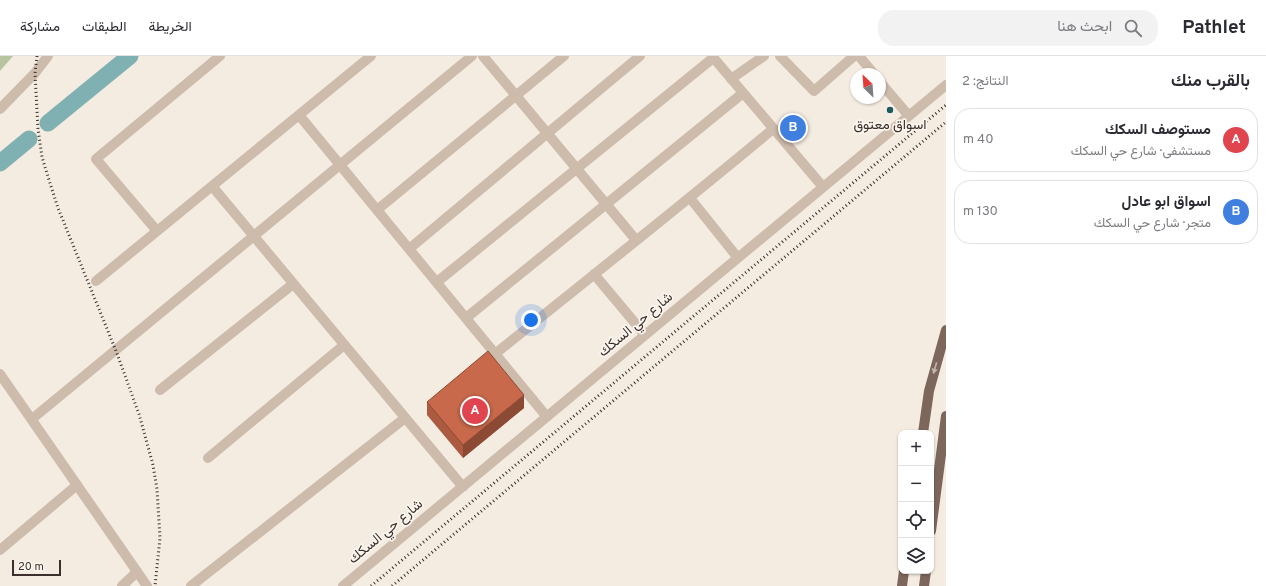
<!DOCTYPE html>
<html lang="ar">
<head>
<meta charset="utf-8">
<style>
	body { margin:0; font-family:Overpass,Vazirmatn,sans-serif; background:#f2f2f3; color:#2b2b33; direction:rtl }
	.controls { position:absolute; right:12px; bottom:12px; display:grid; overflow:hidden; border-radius:8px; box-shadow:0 1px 3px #0004 }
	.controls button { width:36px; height:36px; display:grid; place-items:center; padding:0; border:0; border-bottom:1px solid #e1e1e2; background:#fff; color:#2b2b33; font:20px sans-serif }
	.compass { position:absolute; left:850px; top:12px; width:36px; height:36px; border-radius:50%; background:#fff; box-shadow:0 1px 3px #0004; rotate:335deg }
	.scale { position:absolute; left:12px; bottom:10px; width:49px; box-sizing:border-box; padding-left:4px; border:2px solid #3b302b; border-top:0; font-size:11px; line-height:14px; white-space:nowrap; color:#3b302b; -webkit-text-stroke:3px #fbf5ee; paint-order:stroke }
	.you { position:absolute; left:531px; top:264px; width:14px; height:14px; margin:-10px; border:3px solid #fff; border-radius:50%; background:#1a73e8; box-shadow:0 0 0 6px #1a73e833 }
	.badge { display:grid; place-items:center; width:26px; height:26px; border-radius:50%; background:#0b8043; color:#fff; font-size:13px; font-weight:700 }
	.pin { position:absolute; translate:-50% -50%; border:2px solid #fff; box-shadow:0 1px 4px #0006 }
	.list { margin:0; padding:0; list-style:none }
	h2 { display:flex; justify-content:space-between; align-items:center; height:52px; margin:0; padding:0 16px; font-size:17px }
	h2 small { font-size:13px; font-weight:400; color:#7c7c81 }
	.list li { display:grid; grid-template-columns:26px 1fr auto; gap:12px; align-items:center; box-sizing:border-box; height:64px; margin:0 8px 8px; padding:0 8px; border:1px solid #e1e1e2; border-radius:16px }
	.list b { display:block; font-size:15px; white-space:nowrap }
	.list p { margin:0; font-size:13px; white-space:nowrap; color:#7c7c81 }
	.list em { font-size:13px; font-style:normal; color:#7c7c81 }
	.icon { flex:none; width:22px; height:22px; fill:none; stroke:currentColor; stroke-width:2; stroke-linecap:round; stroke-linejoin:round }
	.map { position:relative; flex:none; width:946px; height:530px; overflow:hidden; direction:ltr }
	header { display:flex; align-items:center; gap:24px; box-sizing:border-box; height:56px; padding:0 20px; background:#fff; border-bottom:1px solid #e1e1e2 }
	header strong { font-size:19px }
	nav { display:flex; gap:22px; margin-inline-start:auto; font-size:14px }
	.search { width:280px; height:36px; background:#f2f2f3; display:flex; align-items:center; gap:10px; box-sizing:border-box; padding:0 14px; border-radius:16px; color:#7c7c81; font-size:15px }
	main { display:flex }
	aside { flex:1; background:#fff }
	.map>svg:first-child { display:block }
	.green { fill:#b8c4a0 }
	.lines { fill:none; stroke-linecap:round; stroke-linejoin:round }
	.canal { stroke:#7fb0b2; stroke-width:17 }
	.service { stroke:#cdbbac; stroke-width:10 }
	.minor { stroke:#cdbbac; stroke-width:10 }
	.tertiary { stroke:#cdbbac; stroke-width:10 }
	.primary { stroke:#7d675c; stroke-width:10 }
	.rail { stroke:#3b302b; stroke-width:3; stroke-dasharray:1 3; stroke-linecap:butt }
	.wall { fill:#ac5a40 }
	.shaded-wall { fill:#8c4a34 }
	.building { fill:#c8694b; stroke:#8c4a34 }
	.oneway { fill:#c2b5ac }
	.poi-dot { fill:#1f5a5e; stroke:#fbf5ee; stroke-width:1.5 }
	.labels { text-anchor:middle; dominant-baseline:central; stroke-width:3.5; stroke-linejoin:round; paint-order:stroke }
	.poi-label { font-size:14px; fill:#3b302b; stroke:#fbf5ee }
	.street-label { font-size:14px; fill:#3b302b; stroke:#fbf5ee }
</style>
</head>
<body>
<header>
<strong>Pathlet</strong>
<div class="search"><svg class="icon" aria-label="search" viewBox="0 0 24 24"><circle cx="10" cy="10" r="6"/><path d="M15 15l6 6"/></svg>ابحث هنا</div>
<nav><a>الخريطة</a><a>الطبقات</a><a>مشاركة</a></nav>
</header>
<main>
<aside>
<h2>بالقرب منك<small>النتائج: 2</small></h2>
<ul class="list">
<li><span class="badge" style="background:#e0444e">A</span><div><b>مستوصف السكك</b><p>مستشفى · شارع حي السكك</p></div><em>40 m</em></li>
<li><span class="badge" style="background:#3f7fe0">B</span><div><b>اسواق ابو عادل</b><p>متجر · شارع حي السكك</p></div><em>130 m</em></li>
</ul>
</aside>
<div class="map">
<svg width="946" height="530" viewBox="0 0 946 530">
	<rect width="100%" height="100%" fill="#f4ebe1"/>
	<!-- green -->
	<path class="green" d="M0,0H13L0,15Z"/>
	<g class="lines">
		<!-- canal -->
		<path class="canal" d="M48,67L130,0
			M0,107L29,83"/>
		<!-- service -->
		<path class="service" d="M780,0L814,35L854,0
			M731,23L764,0"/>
		<!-- minor -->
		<path class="minor" d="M483,0L636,184
			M712,0L823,131
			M859,0L874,18
			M880,26L909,60
			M299,59L547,361
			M212,130L463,431
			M690,142L738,202
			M377,154L564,0
			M157,175L96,103L220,0
			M409,193L640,0
			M594,218L645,279
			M96,225L371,0
			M437,226L713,2
			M466,262L743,37
			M495,298C588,223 682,149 773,73
			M160,334L293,228
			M32,363L472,0
			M208,402L344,289
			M0,494L77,429
			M122,530L137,516
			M191,530L405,362
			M343,530L946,29"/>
		<!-- tertiary -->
		<path class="tertiary" d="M0,53L35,17L48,0
			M0,318L147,530"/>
		<!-- primary -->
		<path class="primary" d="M923,377L929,335L946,274
			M931,475L946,360
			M902,530L904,515
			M924,530L926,515"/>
		<!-- rail -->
		<path class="rail" d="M37,0L35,17L38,73L42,101L49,124L58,152L116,295L139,358L153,409L157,433L160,482L155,530
			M371,530L946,49
			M392,530L946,66"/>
	</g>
	<!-- wall -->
	<path class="wall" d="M427,346L524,352L463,402L427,359Z"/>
	<!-- shaded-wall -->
	<path class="shaded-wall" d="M524,339V352L463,402V389Z"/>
	<!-- building -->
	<path class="building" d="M488,295L524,339L463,389L427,346Z"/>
	<!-- one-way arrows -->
	<defs><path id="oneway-solid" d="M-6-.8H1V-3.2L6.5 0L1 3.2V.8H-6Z"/></defs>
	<use class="oneway" href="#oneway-solid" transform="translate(935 312) rotate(106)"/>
	<!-- markers -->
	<circle class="poi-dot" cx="890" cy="54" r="4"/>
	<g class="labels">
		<!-- poi labels -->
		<g class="poi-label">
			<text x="890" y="69">اسواق معتوق</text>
		</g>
		<!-- street labels -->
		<g class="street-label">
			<text transform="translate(636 269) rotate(-40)">شارع حي السكك</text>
			<text transform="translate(386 476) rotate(-40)">شارع حي السكك</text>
		</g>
	</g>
</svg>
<div class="controls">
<button>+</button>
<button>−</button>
<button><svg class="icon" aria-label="locate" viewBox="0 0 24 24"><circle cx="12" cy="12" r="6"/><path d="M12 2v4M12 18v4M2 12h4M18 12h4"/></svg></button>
<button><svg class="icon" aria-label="layers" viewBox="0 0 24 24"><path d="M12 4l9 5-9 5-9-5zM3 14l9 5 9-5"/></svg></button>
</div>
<svg class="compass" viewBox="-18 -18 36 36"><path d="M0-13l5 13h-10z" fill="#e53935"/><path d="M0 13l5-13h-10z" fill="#7c7c81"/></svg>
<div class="scale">20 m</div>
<div class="you"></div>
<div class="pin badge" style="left:475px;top:355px;background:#e0444e">A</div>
<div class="pin badge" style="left:793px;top:72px;background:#3f7fe0">B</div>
</div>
</main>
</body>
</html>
